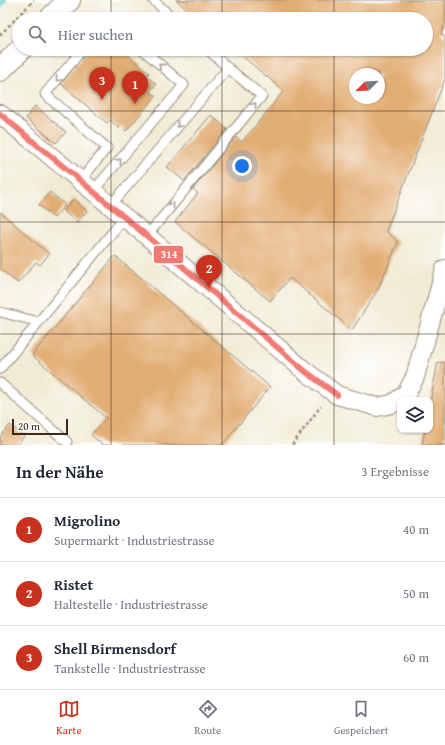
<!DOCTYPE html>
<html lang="de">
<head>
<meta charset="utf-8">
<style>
	body { margin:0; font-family:"Gentium Book Plus",serif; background:#f2f2f3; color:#1f2937 }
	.controls { position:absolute; right:12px; bottom:12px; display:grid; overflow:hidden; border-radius:8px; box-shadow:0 1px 3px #0004 }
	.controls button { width:36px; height:36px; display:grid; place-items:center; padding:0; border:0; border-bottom:1px solid #e0e1e3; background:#fff; color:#1f2937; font:20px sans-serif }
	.compass { position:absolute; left:349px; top:68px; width:36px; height:36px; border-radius:50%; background:#fff; box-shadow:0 1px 3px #0004; rotate:246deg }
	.scale { position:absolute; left:12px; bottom:10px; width:56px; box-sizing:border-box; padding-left:4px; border:2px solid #3b2a1e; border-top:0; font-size:11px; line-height:14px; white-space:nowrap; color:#3b2a1e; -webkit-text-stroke:3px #fff; paint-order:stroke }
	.you { position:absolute; left:242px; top:166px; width:14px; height:14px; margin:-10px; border:3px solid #fff; border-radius:50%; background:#1a73e8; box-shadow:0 0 0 6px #1a73e833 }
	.badge { display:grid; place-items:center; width:26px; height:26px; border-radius:50%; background:#c8321e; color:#fff; font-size:13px; font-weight:700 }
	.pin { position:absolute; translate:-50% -33px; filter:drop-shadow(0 1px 2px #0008) }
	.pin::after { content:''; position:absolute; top:21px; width:14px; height:12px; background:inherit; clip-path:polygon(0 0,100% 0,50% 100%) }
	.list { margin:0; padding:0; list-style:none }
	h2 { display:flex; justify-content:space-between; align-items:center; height:52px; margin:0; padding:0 16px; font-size:17px }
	h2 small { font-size:13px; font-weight:400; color:#747a83 }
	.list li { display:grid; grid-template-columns:26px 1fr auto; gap:12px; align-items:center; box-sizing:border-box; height:64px; padding:0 16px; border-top:1px solid #e0e1e3 }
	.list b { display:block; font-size:15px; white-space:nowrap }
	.list p { margin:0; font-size:13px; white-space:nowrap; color:#747a83 }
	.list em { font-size:13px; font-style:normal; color:#747a83 }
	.icon { flex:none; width:22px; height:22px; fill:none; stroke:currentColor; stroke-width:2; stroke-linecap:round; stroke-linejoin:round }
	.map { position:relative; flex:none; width:445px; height:445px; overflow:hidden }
	.search { position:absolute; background:#fff; box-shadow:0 1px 3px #0004; left:12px; right:12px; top:12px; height:44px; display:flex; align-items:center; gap:10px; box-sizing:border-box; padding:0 14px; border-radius:22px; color:#747a83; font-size:15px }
	.sheet { height:244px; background:#fff }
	nav { display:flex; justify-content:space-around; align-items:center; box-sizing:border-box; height:56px; border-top:1px solid #e0e1e3; background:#fff; font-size:11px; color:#747a83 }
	nav a { display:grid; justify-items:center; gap:2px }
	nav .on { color:#c8321e }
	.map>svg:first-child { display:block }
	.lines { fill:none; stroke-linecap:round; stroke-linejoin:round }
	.stream { stroke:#5cc8d4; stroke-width:5.5 }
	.building { fill:#e2ad73; fill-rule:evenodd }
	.service-casing { stroke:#968a79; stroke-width:11 }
	.minor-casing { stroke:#968a79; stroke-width:20 }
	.secondary-casing { stroke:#968a79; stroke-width:24 }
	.path { stroke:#968a79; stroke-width:2.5; stroke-dasharray:3 3; stroke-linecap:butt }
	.service { stroke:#fff; stroke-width:9 }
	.minor { stroke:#fff; stroke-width:18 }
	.secondary { stroke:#fff; stroke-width:22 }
	.bus-1-casing { stroke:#fff; stroke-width:9 }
	.bus-1 { stroke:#f07b74; stroke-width:6 }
	.oneway { stroke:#a79f9a }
	.grid { fill:none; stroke:#3b2a1e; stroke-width:1; stroke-opacity:0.55 }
	.line-badge { stroke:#fff; stroke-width:1.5 }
	.badge-label { font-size:11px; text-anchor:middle; font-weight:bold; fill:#fff }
</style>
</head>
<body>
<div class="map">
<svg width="445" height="445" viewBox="0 0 445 445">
	<rect width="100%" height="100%" fill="#fff"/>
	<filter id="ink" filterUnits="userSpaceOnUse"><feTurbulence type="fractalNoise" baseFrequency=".025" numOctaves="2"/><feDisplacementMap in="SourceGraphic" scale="8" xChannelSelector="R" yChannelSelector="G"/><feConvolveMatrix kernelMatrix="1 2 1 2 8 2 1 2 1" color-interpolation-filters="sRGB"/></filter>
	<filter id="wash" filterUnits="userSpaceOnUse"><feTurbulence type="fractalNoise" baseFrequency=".012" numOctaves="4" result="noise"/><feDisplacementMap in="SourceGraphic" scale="16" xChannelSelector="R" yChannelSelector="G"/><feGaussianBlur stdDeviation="0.9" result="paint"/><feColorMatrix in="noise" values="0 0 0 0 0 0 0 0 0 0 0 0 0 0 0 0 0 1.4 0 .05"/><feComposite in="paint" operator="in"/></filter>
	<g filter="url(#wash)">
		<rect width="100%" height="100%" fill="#f1ebd4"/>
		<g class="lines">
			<!-- stream -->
			<path class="stream" d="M0,6L4,0"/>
		</g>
		<g id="blocks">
			<!-- building -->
			<path class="building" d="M176,0H445V24L441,34L445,37V79L386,231L398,242L378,289L352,330L290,278L270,301L175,222L198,193L193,189L236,137L242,142L284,91L234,49H426V19H198ZM355,74H379V98H355Z
				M89,49H121L149,73L147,76L156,84L150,92L156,96L126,131L121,126L119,128L110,120L107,123L61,84Z
				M35,106L66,132L56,143L26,118Z
				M211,115L227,129L184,181L167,167Z
				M50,192L65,205L54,218L39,205Z
				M74,199L87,211L77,222L63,211Z
				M0,212L49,254L40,265L36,262L18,283L0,269Z
				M115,256L270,387L222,445H103L91,435L106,418L32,355Z
				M438,362L445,363V445H422L425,430H430V402Z
				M10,425L24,436L17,445H0V437Z"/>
		</g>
	</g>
	<g filter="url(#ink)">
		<use href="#blocks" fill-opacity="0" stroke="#968a79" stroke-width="1"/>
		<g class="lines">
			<!-- service casing -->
			<g class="service-casing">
				<path id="service" d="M153,0L174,19
					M207,49L228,68
					M81,180L107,148L45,94L83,49
					M93,191L184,85L142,49
					M111,205L228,68L262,96L147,236
					M0,312L39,322
					M0,369L125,217
					M0,383L67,442"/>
			</g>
			<!-- minor casing -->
			<g class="minor-casing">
				<path id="minor" d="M0,114L147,236L305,371L337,395L377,407L392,404L406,394L415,377L445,269"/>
			</g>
			<!-- secondary casing -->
			<g class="secondary-casing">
				<path id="secondary" d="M50,19L69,0
					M0,70L21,49"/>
			</g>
			<!-- path -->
			<path class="path" d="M0,35L34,0
				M292,445L321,406"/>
			<!-- service -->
			<use href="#service" class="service"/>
			<!-- minor -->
			<use href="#minor" class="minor"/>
			<!-- secondary -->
			<use href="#secondary" class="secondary"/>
			<!-- bus-1 casing -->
			<g class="bus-1-casing">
				<path id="bus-1" d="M0,114L147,236L305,371L337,395"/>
			</g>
			<!-- bus-1 -->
			<use href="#bus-1" class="bus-1"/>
		</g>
		<!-- one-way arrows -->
		<defs><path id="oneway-chevron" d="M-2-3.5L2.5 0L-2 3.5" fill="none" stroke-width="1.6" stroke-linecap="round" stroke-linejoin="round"/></defs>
		<g class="oneway">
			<use href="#oneway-chevron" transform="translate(161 66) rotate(-139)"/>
			<use href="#oneway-chevron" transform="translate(58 79) rotate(130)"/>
			<use href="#oneway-chevron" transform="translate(254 105) rotate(-51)"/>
			<use href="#oneway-chevron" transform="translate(179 125) rotate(131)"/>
			<use href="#oneway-chevron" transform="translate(119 161) rotate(-50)"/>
			<use href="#oneway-chevron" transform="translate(172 205) rotate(-51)"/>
		</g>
	</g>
	<!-- grid -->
	<path class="grid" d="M111,0V19M222,0V19M334,0V19M111,49V445M222,49V445M334,49V445M0,111H445M0,222H445M0,334H445"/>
	<rect class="line-badge" x="153" y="245" width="31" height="19" rx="4" fill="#f07b74"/>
	<g class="badge-label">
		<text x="169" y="258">314</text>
	</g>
</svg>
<div class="controls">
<button><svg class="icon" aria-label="layers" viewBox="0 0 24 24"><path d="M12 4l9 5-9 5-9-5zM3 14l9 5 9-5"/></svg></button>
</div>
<svg class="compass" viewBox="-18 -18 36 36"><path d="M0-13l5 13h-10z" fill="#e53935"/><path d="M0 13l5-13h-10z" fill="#747a83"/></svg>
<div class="scale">20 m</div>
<div class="you"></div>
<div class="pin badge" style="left:135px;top:104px">1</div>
<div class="pin badge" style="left:209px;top:288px">2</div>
<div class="pin badge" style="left:102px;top:100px">3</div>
<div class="search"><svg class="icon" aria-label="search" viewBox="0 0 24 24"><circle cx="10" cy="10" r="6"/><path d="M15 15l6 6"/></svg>Hier suchen</div>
</div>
<section class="sheet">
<h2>In der Nähe<small>3 Ergebnisse</small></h2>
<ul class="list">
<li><span class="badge">1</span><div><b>Migrolino</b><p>Supermarkt · Industriestrasse</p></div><em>40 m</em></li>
<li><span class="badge">2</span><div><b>Ristet</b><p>Haltestelle · Industriestrasse</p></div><em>50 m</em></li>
<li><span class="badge">3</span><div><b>Shell Birmensdorf</b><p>Tankstelle · Industriestrasse</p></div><em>60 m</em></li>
</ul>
</section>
<nav>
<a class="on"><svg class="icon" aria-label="map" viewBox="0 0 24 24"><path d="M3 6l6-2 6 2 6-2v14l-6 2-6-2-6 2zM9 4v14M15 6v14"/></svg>Karte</a>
<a><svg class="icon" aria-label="directions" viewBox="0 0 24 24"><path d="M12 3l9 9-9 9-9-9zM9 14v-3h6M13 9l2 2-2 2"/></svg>Route</a>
<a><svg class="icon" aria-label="saved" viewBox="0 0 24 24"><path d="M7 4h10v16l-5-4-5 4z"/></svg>Gespeichert</a>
</nav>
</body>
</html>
